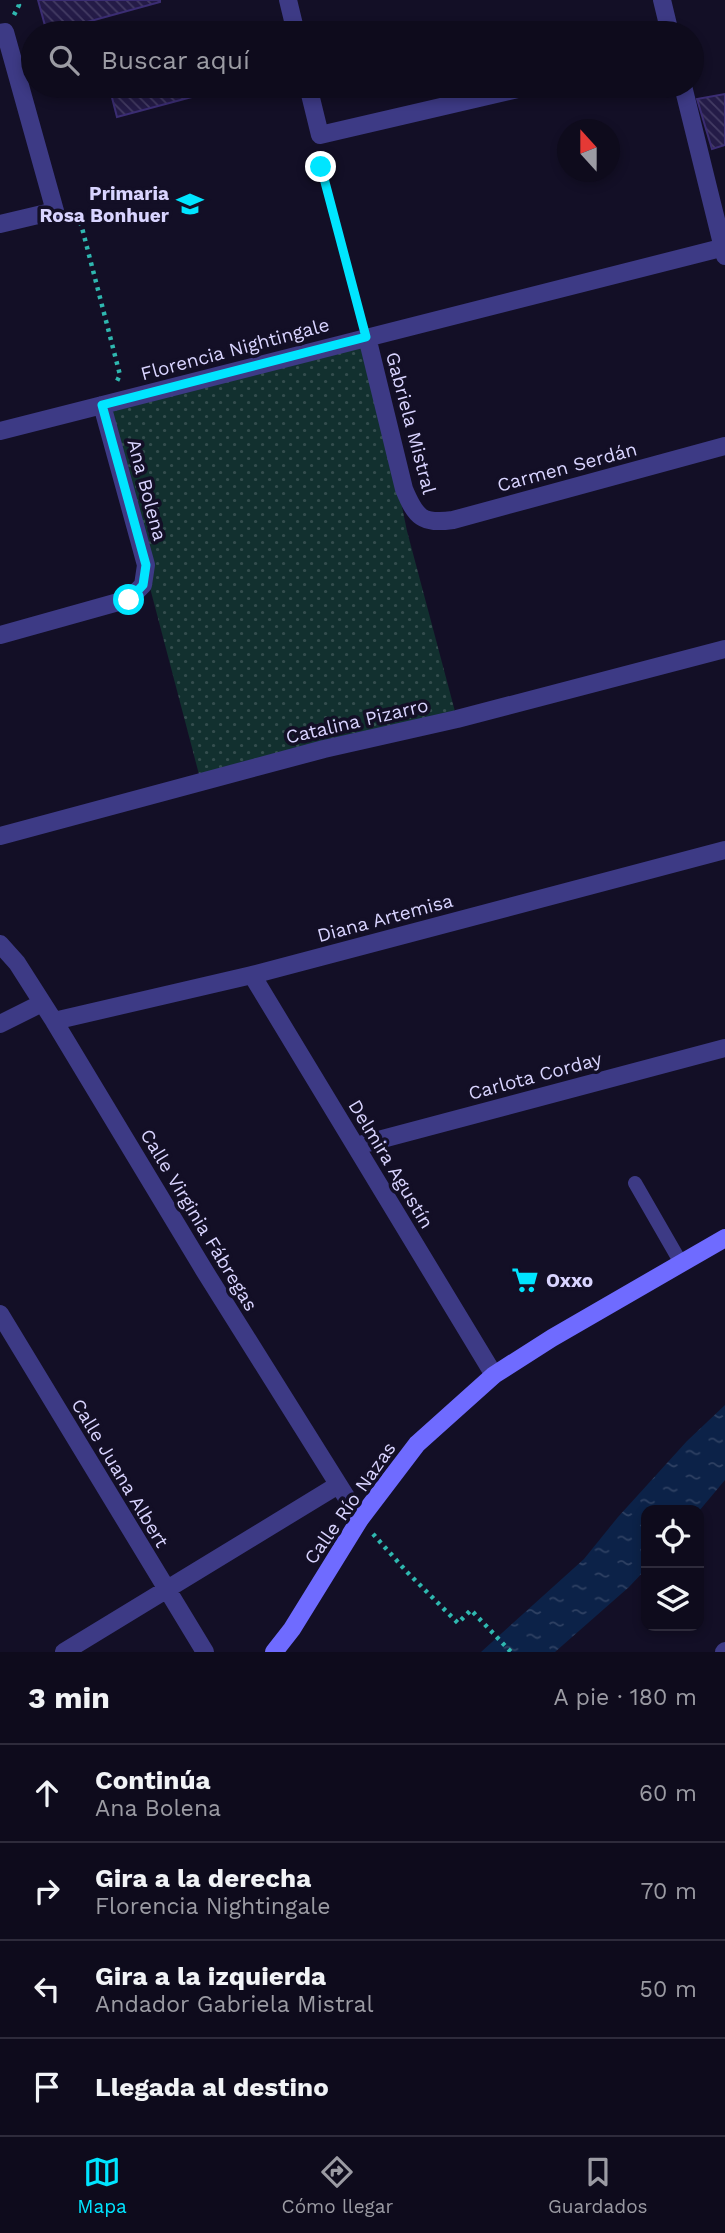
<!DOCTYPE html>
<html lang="es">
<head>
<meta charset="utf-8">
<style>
	body { margin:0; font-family:"Work Sans",sans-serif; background:#1c1929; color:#f1f3f6 }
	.controls { position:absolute; right:21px; bottom:21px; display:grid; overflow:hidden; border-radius:14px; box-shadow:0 4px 10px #0003 }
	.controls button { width:63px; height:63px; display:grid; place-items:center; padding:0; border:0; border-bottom:2px solid #2e2b3b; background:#0e0b1c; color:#f1f3f6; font:35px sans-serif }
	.compass { position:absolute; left:557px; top:119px; width:63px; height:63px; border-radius:50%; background:#0e0b1c; box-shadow:0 4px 10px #0003; rotate:339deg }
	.stop { position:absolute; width:21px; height:21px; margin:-16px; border:5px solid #00e5ff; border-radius:50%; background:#fff }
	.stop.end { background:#00e5ff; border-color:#fff; box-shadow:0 2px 7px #0008 }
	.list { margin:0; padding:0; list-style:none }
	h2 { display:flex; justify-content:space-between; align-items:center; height:91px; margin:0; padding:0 28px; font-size:30px }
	h2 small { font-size:23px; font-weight:400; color:#9b9ba3 }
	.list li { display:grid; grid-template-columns:46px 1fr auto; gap:21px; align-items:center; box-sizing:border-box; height:98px; padding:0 28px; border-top:2px solid #2e2b3b }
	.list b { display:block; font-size:26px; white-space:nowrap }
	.list p { margin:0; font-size:23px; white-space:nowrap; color:#9b9ba3 }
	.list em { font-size:23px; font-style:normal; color:#9b9ba3 }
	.icon { flex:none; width:38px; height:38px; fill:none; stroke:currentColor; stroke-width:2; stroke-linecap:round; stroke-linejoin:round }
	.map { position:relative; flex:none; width:725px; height:1652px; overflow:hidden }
	.search { position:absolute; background:#0e0b1c; box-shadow:0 4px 10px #0003; left:21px; right:21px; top:21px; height:77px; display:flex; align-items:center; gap:18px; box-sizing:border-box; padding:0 24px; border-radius:38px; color:#9b9ba3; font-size:26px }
	.sheet { height:483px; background:#0e0b1c }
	nav { display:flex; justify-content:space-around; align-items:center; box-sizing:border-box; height:98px; border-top:2px solid #2e2b3b; background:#0e0b1c; font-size:19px; color:#9b9ba3 }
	nav a { display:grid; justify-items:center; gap:4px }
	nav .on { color:#00e5ff }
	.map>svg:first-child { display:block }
	.park { fill:url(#park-dots) }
	.water { fill:url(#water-ripples) }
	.building { fill:url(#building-back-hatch); stroke:#3b2d73; stroke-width:2 }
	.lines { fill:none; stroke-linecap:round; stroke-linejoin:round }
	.path { stroke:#2fb8b0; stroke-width:4.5; stroke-dasharray:3.5 5; stroke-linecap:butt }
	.lane { stroke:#3d3a85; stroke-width:14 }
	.street { stroke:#3d3a85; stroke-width:18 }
	.secondary { stroke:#6f6bff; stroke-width:18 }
	.route { stroke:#00e5ff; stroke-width:9 }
	.labels { text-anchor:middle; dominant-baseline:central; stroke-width:7; stroke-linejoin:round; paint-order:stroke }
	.poi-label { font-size:19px; font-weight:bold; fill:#d9d4ff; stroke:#130f26; text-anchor:end }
	.street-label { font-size:19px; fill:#d9d4ff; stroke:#130f26 }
</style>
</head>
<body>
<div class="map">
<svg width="725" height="1652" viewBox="0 0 725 1652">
	<defs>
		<pattern id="park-dots" width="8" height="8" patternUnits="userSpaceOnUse" patternTransform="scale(1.75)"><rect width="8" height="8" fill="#12302f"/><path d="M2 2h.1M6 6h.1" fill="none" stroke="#344d4e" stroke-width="1.8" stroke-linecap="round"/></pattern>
		<pattern id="water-ripples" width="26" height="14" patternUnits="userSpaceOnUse" patternTransform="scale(1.75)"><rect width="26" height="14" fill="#0c2248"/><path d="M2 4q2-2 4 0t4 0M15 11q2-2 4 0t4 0" fill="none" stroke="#2f4163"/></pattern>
		<pattern id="building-back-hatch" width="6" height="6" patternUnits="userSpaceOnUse" patternTransform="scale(1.75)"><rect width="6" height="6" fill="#241b47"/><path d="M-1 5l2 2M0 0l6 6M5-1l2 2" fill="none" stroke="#433b63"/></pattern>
	</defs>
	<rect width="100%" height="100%" fill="#130f26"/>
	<!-- park -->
	<path class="park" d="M367,337L407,531L457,719L201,782L102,405Z"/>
	<!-- water -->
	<path class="water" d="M725,1405V1480L699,1511L646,1510V1569L629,1587L555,1652H481L584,1559L618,1517L687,1441Z"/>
	<!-- building -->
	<path class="building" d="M38,0H160V2L47,33Z
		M109,86H233L117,117Z
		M725,94V145L712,149L697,99Z"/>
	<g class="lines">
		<!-- path -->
		<path class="path" d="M14,15L19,5L18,0
			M321,153V167L361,318
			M71,219L81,224L120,375L117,381
			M373,1534L407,1572L458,1623L471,1610L511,1652"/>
		<!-- lane -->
		<path class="lane" d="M635,1183L681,1263"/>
		<!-- street -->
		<path class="street" d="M288,0L296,33
			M662,0L670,33
			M0,33L5,32L55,211L0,224
			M308,86L320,135L531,86
			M683,86L725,256
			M367,337L404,489C416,518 422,524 453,520L725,446
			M0,431L725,247
			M0,635L129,599L143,585L146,565L102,405
			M0,836L324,749L457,719L725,649
			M0,944L17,963L54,1021L204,1270L360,1519
			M252,975L494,1375
			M54,1021L252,975L725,850
			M0,1024L42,1003
			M356,1146L725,1048
			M0,1314L205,1652
			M64,1652L338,1485
			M724,1652L725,1651"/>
		<!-- secondary -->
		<path class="secondary" d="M274,1652L292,1629L360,1519L417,1444L494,1375L552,1338L725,1238"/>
	</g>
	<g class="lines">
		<!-- route -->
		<path class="route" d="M129,600L143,585L146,565L102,405L366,337L321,167"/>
	</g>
	<!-- icons -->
	<defs>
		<g id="school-bare" transform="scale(2.1)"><path d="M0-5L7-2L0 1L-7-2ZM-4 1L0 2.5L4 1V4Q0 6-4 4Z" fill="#00e5ff" stroke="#130f26" stroke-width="2.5" paint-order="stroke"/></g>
		<g id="supermarket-bare" transform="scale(2.1)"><path d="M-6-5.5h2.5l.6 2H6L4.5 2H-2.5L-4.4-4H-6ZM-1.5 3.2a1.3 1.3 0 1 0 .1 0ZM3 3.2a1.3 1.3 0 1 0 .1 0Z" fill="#00e5ff" stroke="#130f26" stroke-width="2.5" paint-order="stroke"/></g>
	</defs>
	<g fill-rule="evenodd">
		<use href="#school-bare" x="190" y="204"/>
		<use href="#supermarket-bare" x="525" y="1280"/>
	</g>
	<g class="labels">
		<!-- poi labels -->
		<g class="poi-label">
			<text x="169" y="193">Primaria<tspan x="169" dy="22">Rosa Bonhuer</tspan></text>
			<text x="546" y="1280" text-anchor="start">Oxxo</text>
		</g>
		<!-- street labels -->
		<g class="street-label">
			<text transform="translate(235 349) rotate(-15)">Florencia Nightingale</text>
			<text transform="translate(411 423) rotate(75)">Gabriela Mistral</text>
			<text transform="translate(567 467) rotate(-15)">Carmen Serdán</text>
			<text transform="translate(147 490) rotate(75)">Ana Bolena</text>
			<text transform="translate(357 721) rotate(-13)">Catalina Pizarro</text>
			<text transform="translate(385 918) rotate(-15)">Diana Artemisa</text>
			<text transform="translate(535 1076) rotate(-15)">Carlota Corday</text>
			<text transform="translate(391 1164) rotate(59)">Delmira Agustín</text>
			<text transform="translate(199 1220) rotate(59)">Calle Virginia Fábregas</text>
			<text transform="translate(120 1473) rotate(59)">Calle Juana Albert</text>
			<text transform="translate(350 1503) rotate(-55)">Calle Río Nazas</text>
		</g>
	</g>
</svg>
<div class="controls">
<button><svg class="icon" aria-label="locate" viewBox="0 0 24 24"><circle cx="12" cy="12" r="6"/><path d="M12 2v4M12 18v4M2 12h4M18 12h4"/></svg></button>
<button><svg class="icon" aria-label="layers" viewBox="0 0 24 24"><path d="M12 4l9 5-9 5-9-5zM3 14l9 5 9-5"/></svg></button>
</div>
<svg class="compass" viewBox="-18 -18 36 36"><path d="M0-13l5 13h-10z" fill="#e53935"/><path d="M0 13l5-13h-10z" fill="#9b9ba3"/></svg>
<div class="stop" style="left:129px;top:600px"></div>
<div class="stop end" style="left:321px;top:167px"></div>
<div class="search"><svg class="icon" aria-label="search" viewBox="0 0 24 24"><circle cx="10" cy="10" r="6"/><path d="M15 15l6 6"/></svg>Buscar aquí</div>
</div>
<section class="sheet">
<h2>3 min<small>A pie · 180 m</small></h2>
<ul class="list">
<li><svg class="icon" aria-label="ahead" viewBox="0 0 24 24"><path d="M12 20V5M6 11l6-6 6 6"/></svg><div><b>Continúa</b><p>Ana Bolena</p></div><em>60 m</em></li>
<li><svg class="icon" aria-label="right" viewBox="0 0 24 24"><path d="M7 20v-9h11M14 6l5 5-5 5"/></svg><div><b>Gira a la derecha</b><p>Florencia Nightingale</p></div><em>70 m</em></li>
<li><svg class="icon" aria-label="left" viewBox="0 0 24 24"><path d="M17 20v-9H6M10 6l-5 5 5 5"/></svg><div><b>Gira a la izquierda</b><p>Andador Gabriela Mistral</p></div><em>50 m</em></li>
<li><svg class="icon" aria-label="arrive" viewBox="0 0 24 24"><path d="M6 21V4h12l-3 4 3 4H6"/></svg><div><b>Llegada al destino</b></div></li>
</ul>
</section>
<nav>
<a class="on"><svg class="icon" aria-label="map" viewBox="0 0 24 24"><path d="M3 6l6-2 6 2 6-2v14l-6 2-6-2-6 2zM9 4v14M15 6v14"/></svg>Mapa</a>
<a><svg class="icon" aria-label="directions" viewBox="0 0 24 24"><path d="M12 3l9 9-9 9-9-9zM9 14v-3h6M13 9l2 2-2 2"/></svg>Cómo llegar</a>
<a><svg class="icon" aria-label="saved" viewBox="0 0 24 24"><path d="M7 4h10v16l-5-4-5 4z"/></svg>Guardados</a>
</nav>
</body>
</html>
